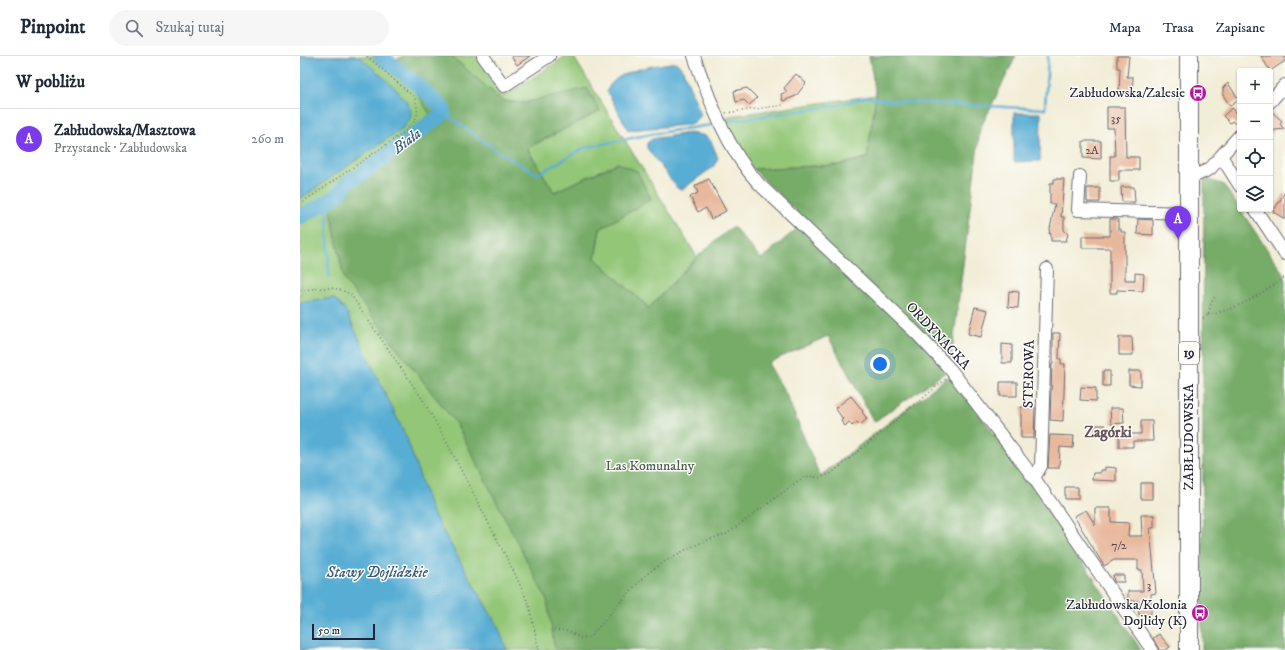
<!DOCTYPE html>
<html lang="pl">
<head>
<meta charset="utf-8">
<style>
	body { margin:0; font-family:"IM FELL DW Pica",serif; background:#f6f6f7; color:#1f2937 }
	.controls { position:absolute; right:12px; top:12px; display:grid; overflow:hidden; border-radius:4px; box-shadow:0 1px 3px #0004 }
	.controls button { width:36px; height:36px; display:grid; place-items:center; padding:0; border:0; border-bottom:1px solid #e0e1e3; background:#fff; color:#1f2937; font:20px sans-serif }
	.scale { position:absolute; left:12px; bottom:10px; width:63px; box-sizing:border-box; padding-left:4px; border:2px solid #22223b; border-top:0; font-size:11px; line-height:14px; white-space:nowrap; color:#22223b; -webkit-text-stroke:3px #fdfcf7; paint-order:stroke }
	.you { position:absolute; left:580px; top:308px; width:14px; height:14px; margin:-10px; border:3px solid #fff; border-radius:50%; background:#1a73e8; box-shadow:0 0 0 6px #1a73e833 }
	.badge { display:grid; place-items:center; width:26px; height:26px; border-radius:50%; background:#7c3aed; color:#fff; font-size:13px; font-weight:700 }
	.pin { position:absolute; translate:-50% -33px; filter:drop-shadow(0 1px 2px #0008) }
	.pin::after { content:''; position:absolute; top:21px; width:14px; height:12px; background:inherit; clip-path:polygon(0 0,100% 0,50% 100%) }
	.list { margin:0; padding:0; list-style:none }
	h2 { display:flex; justify-content:space-between; align-items:center; height:52px; margin:0; padding:0 16px; font-size:17px }
	h2 small { font-size:13px; font-weight:400; color:#747a83 }
	.list li { display:grid; grid-template-columns:26px 1fr auto; gap:12px; align-items:center; box-sizing:border-box; height:60px; padding:0 16px; border-top:1px solid #e0e1e3 }
	.list b { display:block; font-size:15px; white-space:nowrap }
	.list p { margin:0; font-size:13px; white-space:nowrap; color:#747a83 }
	.list em { font-size:13px; font-style:normal; color:#747a83 }
	.icon { flex:none; width:22px; height:22px; fill:none; stroke:currentColor; stroke-width:2; stroke-linecap:round; stroke-linejoin:round }
	.map { position:relative; flex:none; width:985px; height:594px; overflow:hidden }
	header { display:flex; align-items:center; gap:24px; box-sizing:border-box; height:56px; padding:0 20px; background:#fff; border-bottom:1px solid #e0e1e3 }
	header strong { font-size:19px }
	nav { display:flex; gap:22px; margin-inline-start:auto; font-size:14px }
	.search { width:280px; height:36px; background:#f6f6f7; display:flex; align-items:center; gap:10px; box-sizing:border-box; padding:0 14px; border-radius:22px; color:#747a83; font-size:15px }
	main { display:flex }
	aside { flex:1; background:#fff }
	.map>svg:first-child { display:block }
	.green { fill:#93c677; stroke:#5a7459 }
	.forest { fill:#76ab68; stroke:#4c6652 }
	.water { fill:#58add4; stroke:#3d6888 }
	.lines { fill:none; stroke-linecap:round; stroke-linejoin:round }
	.stream { stroke:#58add4; stroke-width:2.5 }
	.river { stroke:#58add4; stroke-width:15 }
	.building { fill:#e8b89c }
	.minor-casing { stroke:#6b6972; stroke-width:14 }
	.highway-casing { stroke:#6b6972; stroke-width:20 }
	.path { stroke:#6b6972; stroke-width:1.5; stroke-dasharray:1 3; stroke-linecap:butt }
	.minor { stroke:#fff; stroke-width:12 }
	.highway { stroke:#fff; stroke-width:18 }
	.labels { text-anchor:middle; dominant-baseline:central; stroke-width:3; stroke-linejoin:round; paint-order:stroke }
	.number-label { font-size:12px; fill:#544853 }
	.shield { fill:#fdfcf7; stroke:#646373; stroke-width:1 }
	.shield-label { font-size:13px; font-weight:bold; fill:#22223b }
	.poi-label { font-size:14px; fill:#22223b; stroke:#fdfcf7; text-anchor:end }
	.street-label { font-size:14px; fill:#22223b; stroke:#fdfcf7 }
	.park-label { font-size:14px; fill:#4a5b50; stroke:#fdfcf7 }
	.water-label { font-size:15px; font-style:italic; fill:#385a78; stroke:#fdfcf7 }
	.neighbourhood-label { font-size:15px; font-weight:bold; fill:#67565d; stroke:#fdfcf7 }
</style>
</head>
<body>
<header>
<strong>Pinpoint</strong>
<div class="search"><svg class="icon" aria-label="search" viewBox="0 0 24 24"><circle cx="10" cy="10" r="6"/><path d="M15 15l6 6"/></svg>Szukaj tutaj</div>
<nav><a>Mapa</a><a>Trasa</a><a>Zapisane</a></nav>
</header>
<main>
<aside>
<h2>W pobliżu<small></small></h2>
<ul class="list">
<li><span class="badge">A</span><div><b>Zabłudowska/Masztowa</b><p>Przystanek · Zabłudowska</p></div><em>260 m</em></li>
</ul>
</aside>
<div class="map">
<svg width="985" height="594" viewBox="0 0 985 594">
	<rect width="100%" height="100%" fill="#fdfcf7"/>
	<filter id="ink" filterUnits="userSpaceOnUse"><feTurbulence type="fractalNoise" baseFrequency=".025" numOctaves="2"/><feDisplacementMap in="SourceGraphic" scale="8" xChannelSelector="R" yChannelSelector="G"/><feConvolveMatrix kernelMatrix="1 2 1 2 8 2 1 2 1" color-interpolation-filters="sRGB"/></filter>
	<filter id="wash" filterUnits="userSpaceOnUse"><feTurbulence type="fractalNoise" baseFrequency=".012" numOctaves="4" result="noise"/><feDisplacementMap in="SourceGraphic" scale="16" xChannelSelector="R" yChannelSelector="G"/><feGaussianBlur stdDeviation="0.9" result="paint"/><feColorMatrix in="noise" values="0 0 0 0 0 0 0 0 0 0 0 0 0 0 0 0 0 1.4 0 .05"/><feComposite in="paint" operator="in"/></filter>
	<g filter="url(#wash)">
		<rect width="100%" height="100%" fill="#f2edd7"/>
		<!-- green -->
		<path class="green" d="M0,0H92L148,51L166,370L252,544L261,594H0Z
			M151,0H176L204,40L266,0H273L397,201L349,252L295,203L300,173L351,143L318,107L254,136L227,92L300,55L287,32L224,47L203,45Z
			M576,39L567,102L538,109L453,113L423,61Z"/>
		<!-- forest -->
		<path class="forest" d="M103,0H151L203,45L224,47L287,32L300,55L227,92L254,136L318,107L337,115L351,143L300,173L295,202L349,252L397,201L433,170L461,203L506,165L453,113L538,109L567,102L576,39L569,0H716L680,73L650,313L574,366L528,280L468,307L486,338L520,420L650,319L728,423L841,594H255L247,544L157,369L44,224L28,140L130,58L96,4Z
			M904,123L923,128L985,220V594H902Z"/>
		<!-- water -->
		<path class="water" d="M0,0H59C71,12 110,40 111,57C111,63 107,67 104,71L0,143Z
			M376,6L383,14L401,59L395,66L386,69L328,74L307,35C315,13 355,10 376,6Z
			M714,57H741L740,105L714,106Z
			M388,77C412,80 409,80 418,102L414,110L383,133H378L347,92V87L352,83Z
			M34,242L46,255L107,383L131,454L198,571L207,594H0V247Z"/>
		<g class="lines">
			<!-- stream -->
			<path class="stream" d="M144,57L200,97L238,118L284,92L351,78L411,69
				M428,65L539,49L566,41L590,45L745,53L748,0
				M27,147L29,221"/>
			<!-- river -->
			<path class="river" d="M0,161C13,153 27,148 38,138C45,132 45,125 56,122L144,57L143,52L117,28L81,0"/>
		</g>
		<g id="blocks">
			<!-- building -->
			<path class="building" d="M211,0H230L217,9Z
				M817,0H829L827,21H833L832,39L819,38L820,12H817Z
				M961,0H985V5L970,15Z
				M496,18L506,27L496,40L483,45L481,38L487,36L484,32Z
				M928,27L939,44L930,50L923,39V32Z
				M447,32L457,42L454,45L449,49L444,44L436,46L434,35Z
				M807,51H825L826,101H839V114H819V125H810V100H815L814,72H807Z
				M932,52L940,60V72L932,65L930,67L923,60Z
				M970,54L982,65L980,68L984,73L975,74L970,79Z
				M783,85H801V103L783,102Z
				M409,123L426,155L411,163L406,152L398,156L390,141L398,137L395,130Z
				M754,123H764L761,161H764V174L768,178L766,185H751V177L749,178L755,148H750V127H754Z
				M821,131H834L835,146H822Z
				M787,132H800V146H787Z
				M985,136V163L973,156Z
				M810,163H818V173H821V176H825V224H835V217L844,218L843,235L817,234V237H810V192H782V180H810Z
				M838,163L853,164V179L837,178Z
				M709,235L719,236L718,252L708,251Z
				M675,251L688,254L681,281L668,278Z
				M753,277H760L759,303H761V308H765L763,365L750,364L752,308H753Z
				M819,281H832L833,299H819Z
				M702,288L712,289V307H702Z
				M803,315H810V330H803Z
				M829,315H841V330L829,329Z
				M700,326H717V340H700Z
				M781,331L796,332V345L780,344Z
				M551,340L563,355L562,356L567,363L560,369L557,366L552,370L549,366L545,370L541,365L543,363L535,352Z
				M721,351H735L734,382H721Z
				M810,352H823L824,367L811,368Z
				M841,365H852L853,385H833V391H819V378H841Z
				M795,369H805V377H795Z
				M750,379L774,380L773,392L760,391L759,412H748Z
				M805,411L816,412V425L792,424L793,417H800V414H805Z
				M841,427H852V443H841Z
				M765,431H778V443H765Z
				M795,452H811V466L829,467L828,480H842L841,459H854V472H850L856,537L851,538V558L839,559L838,545H828V535H843L842,514H838V504H814L804,510L774,460L786,454L795,469Z
				M813,519H824V526H814Z
				M859,578L870,591L866,594H859L853,582Z"/>
		</g>
	</g>
	<g filter="url(#ink)">
		<use href="#blocks" fill-opacity="0" stroke="#6b6972" stroke-width="1"/>
		<g class="lines">
			<!-- minor casing -->
			<g class="minor-casing">
				<path id="minor" d="M183,0L204,30L249,0
					M394,0C410,45 426,92 459,128L617,278L650,313L734,422L852,594
					M970,46L985,29
					M921,100L940,79
					M780,120L778,154L889,157
					M890,122L910,113L921,100L940,130
					M955,153L985,198
					M734,422L741,410L747,213"/>
			</g>
			<!-- highway casing -->
			<g class="highway-casing">
				<path id="highway" d="M889,594V0"/>
			</g>
			<!-- path -->
			<path class="path" d="M426,57L484,49
				M0,148L100,79C115,67 122,60 114,41L67,0
				M0,234C19,233 35,228 51,239L123,344L144,381L215,518L229,549L239,594
				M908,259C937,254 961,238 985,221
				M903,262L908,259L911,247L915,241
				M254,574L269,575L280,582L290,581C306,563 322,544 339,526C357,506 401,484 427,478L498,425L509,420L519,422L532,417L646,323"/>
			<!-- minor -->
			<use href="#minor" class="minor"/>
			<!-- highway -->
			<use href="#highway" class="highway"/>
		</g>
	</g>
	<!-- icons -->
	<defs>
		<g id="bus-disc" transform="scale(0.9)"><circle r="9.5" fill="#b5179e" stroke="#fdfcf7"/><path d="M-5-6H5V4H4V6H2V4H-2V6H-4V4H-5ZM-3.5-4V0h7V-4ZM-3.5 1.2v1.5H-2V1.2ZM2 1.2v1.5H3.5V1.2Z" fill="#fff"/></g>
	</defs>
	<g fill-rule="evenodd">
		<use href="#bus-disc" x="898" y="37"/>
		<use href="#bus-disc" x="900" y="557"/>
	</g>
	<g class="labels">
		<!-- number labels -->
		<g class="number-label">
			<text x="816" y="62">35</text>
			<text x="792" y="94">2A</text>
			<text x="819" y="489">7/2</text>
			<text x="849" y="529">3</text>
		</g>
		<!-- shield labels -->
		<rect class="shield" x="879" y="286" width="20" height="22" rx="3"/>
		<g class="shield-label">
			<text x="889" y="297">19</text>
		</g>
		<!-- poi labels -->
		<g class="poi-label">
			<text x="885" y="37">Zabłudowska/Zalesie</text>
			<text x="887" y="549">Zabłudowska/Kolonia<tspan x="887" dy="16">Dojlidy (K)</tspan></text>
		</g>
		<!-- street labels -->
		<g class="street-label">
			<text transform="translate(638 280) rotate(47)">ORDYNACKA</text>
			<text transform="translate(729 318) rotate(-89)">STEROWA</text>
			<text transform="translate(889 381) rotate(-90)">ZABŁUDOWSKA</text>
		</g>
		<!-- park labels -->
		<g class="park-label">
			<text x="350" y="410">Las Komunalny</text>
		</g>
		<!-- water labels -->
		<g class="water-label">
			<text transform="translate(107 85) rotate(-37)">Biała</text>
			<text x="77" y="516">Stawy Dojlidzkie</text>
		</g>
		<!-- neighbourhood labels -->
		<g class="neighbourhood-label">
			<text x="808" y="376">Zagórki</text>
		</g>
	</g>
</svg>
<div class="controls">
<button>+</button>
<button>−</button>
<button><svg class="icon" aria-label="locate" viewBox="0 0 24 24"><circle cx="12" cy="12" r="6"/><path d="M12 2v4M12 18v4M2 12h4M18 12h4"/></svg></button>
<button><svg class="icon" aria-label="layers" viewBox="0 0 24 24"><path d="M12 4l9 5-9 5-9-5zM3 14l9 5 9-5"/></svg></button>
</div>
<div class="scale">50 m</div>
<div class="you"></div>
<div class="pin badge" style="left:878px;top:183px">A</div>
</div>
</main>
</body>
</html>
